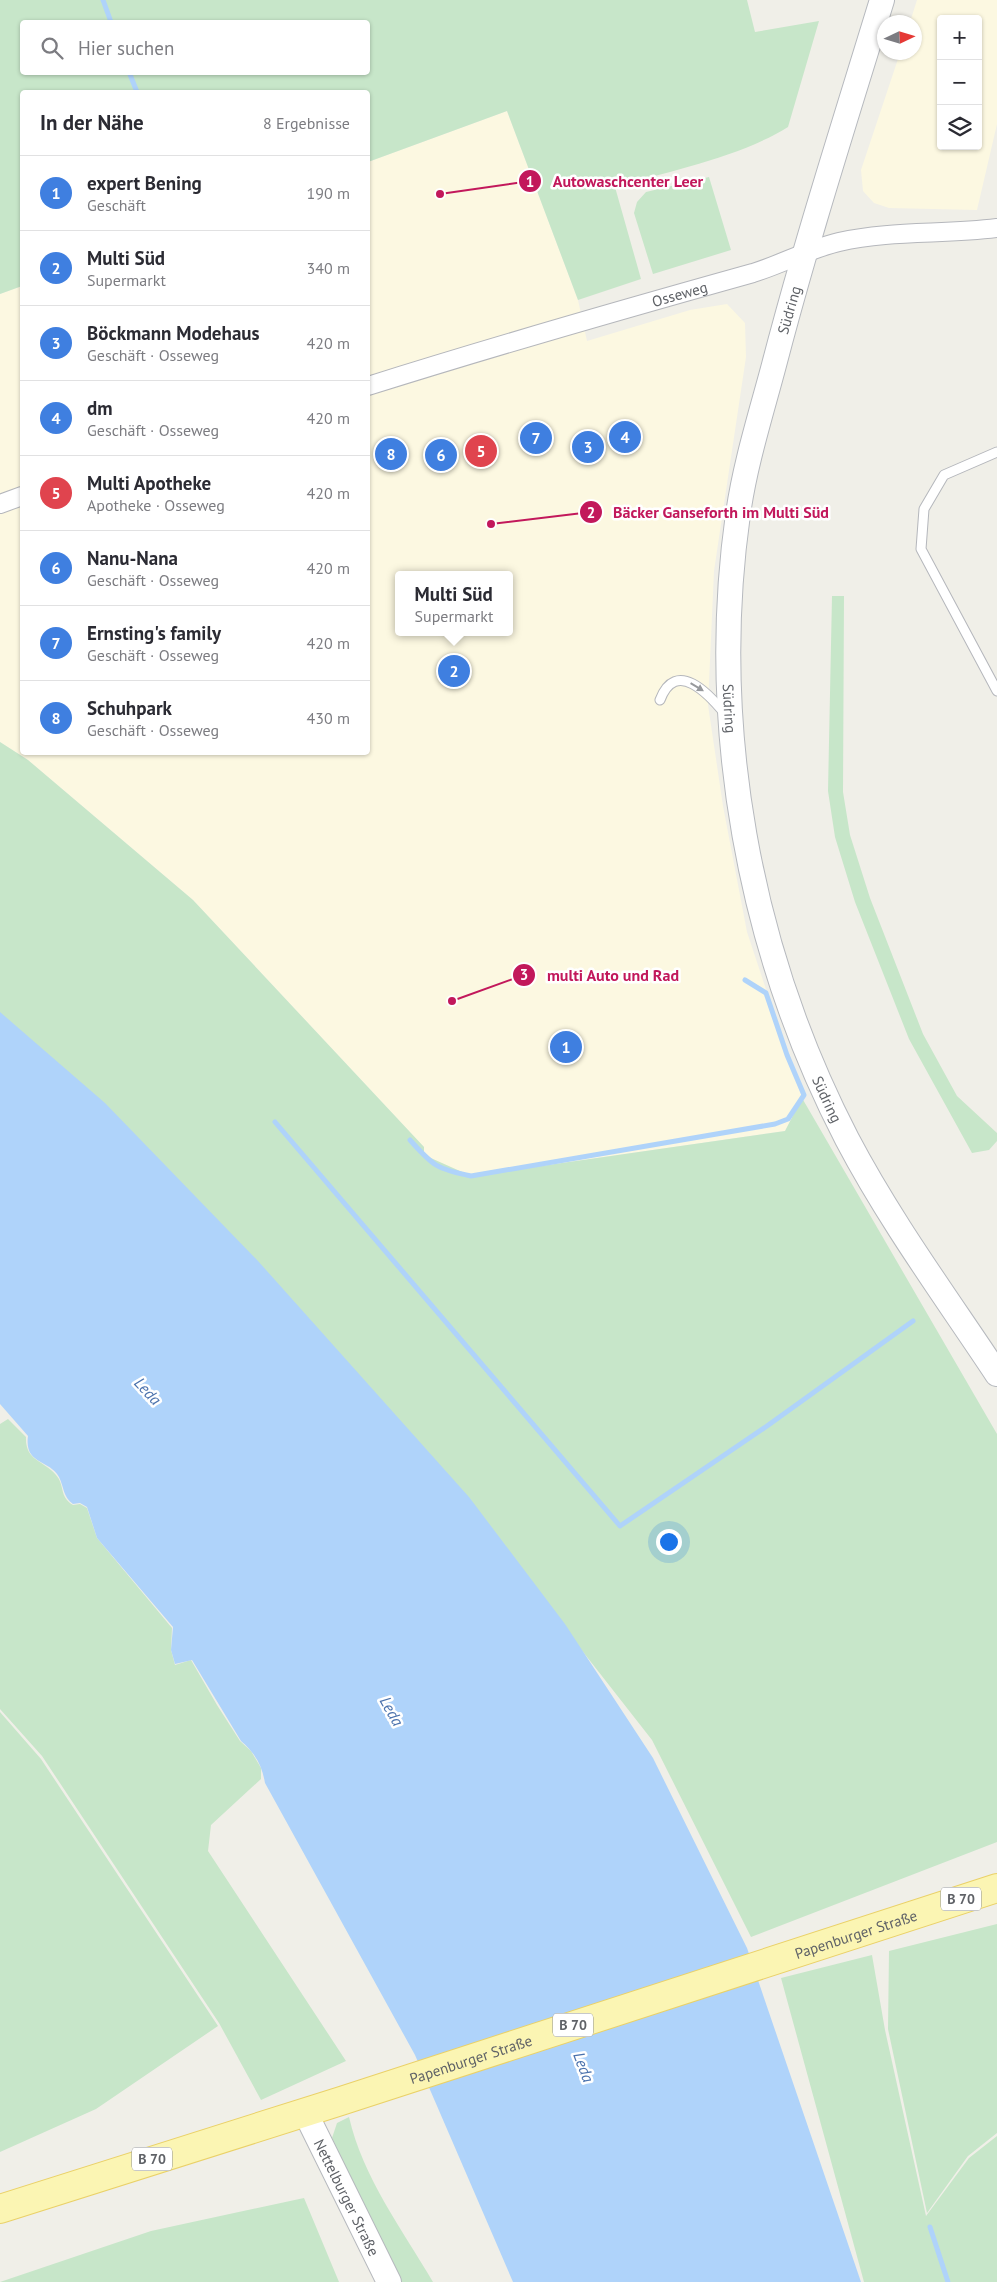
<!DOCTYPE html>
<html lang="de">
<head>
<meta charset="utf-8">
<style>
	body { margin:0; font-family:"PT Sans",sans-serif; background:#f2f2f3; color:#2b2b33 }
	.controls { position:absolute; right:15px; top:15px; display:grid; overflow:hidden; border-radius:5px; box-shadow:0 1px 4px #0004 }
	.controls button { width:45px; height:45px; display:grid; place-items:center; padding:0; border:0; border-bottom:1px solid #e1e1e2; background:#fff; color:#2b2b33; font:25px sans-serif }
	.compass { position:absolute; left:877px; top:15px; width:45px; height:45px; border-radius:50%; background:#fff; box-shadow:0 1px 4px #0004; rotate:86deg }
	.you { position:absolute; left:668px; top:1541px; width:18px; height:18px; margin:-12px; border:4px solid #fff; border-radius:50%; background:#1a73e8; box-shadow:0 0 0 8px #1a73e833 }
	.badge { display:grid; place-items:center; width:32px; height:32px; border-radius:50%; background:#2563eb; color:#fff; font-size:16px; font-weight:700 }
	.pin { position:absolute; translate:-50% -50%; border:2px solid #fff; box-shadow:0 1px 5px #0006 }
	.popup { position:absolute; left:395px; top:571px; width:118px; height:65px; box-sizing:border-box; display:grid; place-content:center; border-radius:5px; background:#fff; filter:drop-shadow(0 1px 4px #0005); font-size:16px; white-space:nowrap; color:#7c7c81 }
	.popup b { font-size:19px; color:#2b2b33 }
	.popup::after { content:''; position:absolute; left:50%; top:100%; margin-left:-10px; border:10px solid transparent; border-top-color:#fff }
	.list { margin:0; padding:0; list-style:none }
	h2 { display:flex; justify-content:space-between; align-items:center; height:65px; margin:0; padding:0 20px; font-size:21px }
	h2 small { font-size:16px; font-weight:400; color:#7c7c81 }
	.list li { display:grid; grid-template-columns:32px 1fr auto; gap:15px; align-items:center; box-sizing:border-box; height:75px; padding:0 20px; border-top:1px solid #e1e1e2 }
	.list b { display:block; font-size:19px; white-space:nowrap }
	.list p { margin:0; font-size:16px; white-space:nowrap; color:#7c7c81 }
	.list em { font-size:16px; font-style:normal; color:#7c7c81 }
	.icon { flex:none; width:28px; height:28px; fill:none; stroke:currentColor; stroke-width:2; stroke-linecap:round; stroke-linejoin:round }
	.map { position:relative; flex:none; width:997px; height:2282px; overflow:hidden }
	.search { position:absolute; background:#fff; box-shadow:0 1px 4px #0004; left:20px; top:20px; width:350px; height:55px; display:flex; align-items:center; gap:12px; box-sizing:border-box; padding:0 18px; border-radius:5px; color:#7c7c81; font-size:19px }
	.panel { position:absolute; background:#fff; box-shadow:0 1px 4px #0004; left:20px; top:90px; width:350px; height:665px; border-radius:5px }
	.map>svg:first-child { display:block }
	.commercial { fill:#fcf8e1; fill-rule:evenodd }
	.green { fill:#c7e6c9; fill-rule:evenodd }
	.water { fill:#afd3fa }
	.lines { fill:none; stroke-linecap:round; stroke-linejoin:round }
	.stream { stroke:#afd3fa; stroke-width:5 }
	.lane-casing { stroke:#b5b7bc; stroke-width:11 }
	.street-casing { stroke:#b5b7bc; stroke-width:20 }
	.secondary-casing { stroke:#b6b9be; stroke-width:26 }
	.primary-casing { stroke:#ead168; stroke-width:30 }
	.lane { stroke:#fff; stroke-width:9 }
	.street { stroke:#fff; stroke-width:18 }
	.secondary { stroke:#fff; stroke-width:24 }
	.primary { stroke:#fbf5b3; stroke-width:28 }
	.oneway { fill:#97999c }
	.labels { text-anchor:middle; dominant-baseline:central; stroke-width:5; stroke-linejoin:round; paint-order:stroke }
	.shield { fill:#fff; stroke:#8f9195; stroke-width:1 }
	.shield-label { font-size:14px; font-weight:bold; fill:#5f6267 }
	.street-label { font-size:15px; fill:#5f6267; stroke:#fff }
	.water-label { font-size:16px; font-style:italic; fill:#4b72ad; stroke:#fff }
	.leader { fill:none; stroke:#c2185b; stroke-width:2 }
	.callout-dot { fill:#c2185b; stroke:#fff; stroke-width:2 }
	.mark-label { font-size:15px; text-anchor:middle; font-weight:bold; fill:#fff }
	.callout-label { font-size:16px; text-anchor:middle; font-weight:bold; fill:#c2185b; stroke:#fff; stroke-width:5; stroke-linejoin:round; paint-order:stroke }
</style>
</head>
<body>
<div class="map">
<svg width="997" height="2282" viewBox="0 0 997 2282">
	<rect width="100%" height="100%" fill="#f0efe8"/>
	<!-- commercial -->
	<path class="commercial" d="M917,0H997V124L977,210L889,208L874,203L863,191L861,170L900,53L914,52V22H910ZM941,19H978V146H941Z
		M507,111L578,300L587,341L690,310L727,304L745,323L746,357L714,571L708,705L723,806L747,932L802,1098L785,1131L471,1176L424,1155V1147L193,900L28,760L0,742V294L22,286V752H368V162ZM399,575H509V632H399Z"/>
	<!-- green -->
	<path class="green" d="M0,0H747L755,32L819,21L788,127C740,157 669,171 615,187L641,279L578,300L507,111L368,162V92H22V286L0,294ZM368,22V72H22V22Z
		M709,177L731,250L653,274L634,213L637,202L646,192Z
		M832,596H844L843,792L850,835L870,898L923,1034L957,1096L997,1133V1141L989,1150L972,1153L909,1039L855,902L835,837L828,791Z
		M0,742L28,760L193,900L424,1147V1155L471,1176L785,1131L802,1098L997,1434V1842L751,1937L652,1740L497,1542L0,1028Z
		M8,1419L26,1437C25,1461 43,1460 56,1475C65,1485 59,1497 73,1505L80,1504L87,1508L97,1538L172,1628L171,1650L175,1665L191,1660L217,1705L240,1741L251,1751L261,1768V1779L211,1825L208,1851L346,2061L261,2100L219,2023L42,1756L0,1709V1424Z
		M0,1712L41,1759L218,2026L96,2109L0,2152Z
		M997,1924V2133L968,2156L927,2213L888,2029L889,1951Z
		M872,1955L885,2030L926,2216L969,2158L997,2136V2282H864L781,1978Z
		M349,2117C363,2178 402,2229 433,2282H399L332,2138L337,2123Z
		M304,2198L339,2282H0L151,2231Z"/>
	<!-- water -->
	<path class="water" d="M0,1012L105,1103L258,1261L469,1497L565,1624L653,1758L747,1948L861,2282H513L415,2055L265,1783C262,1765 255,1753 241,1741L192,1660L175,1664L171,1650L173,1627L97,1538L87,1507L80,1503L73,1504C63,1497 64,1487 59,1477C49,1459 24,1465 28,1436L0,1404Z"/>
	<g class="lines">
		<!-- stream -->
		<path class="stream" d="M103,0L111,22
			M129,72L137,92
			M275,1122L620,1526L767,1426L913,1321
			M410,1140C433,1166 437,1169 471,1176L775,1124L788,1119L804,1095L787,1055L766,993L745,980
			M930,2227L948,2282"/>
		<!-- lane casing -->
		<g class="lane-casing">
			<path id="lane" d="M997,452L944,475L924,509L921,549L997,691
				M660,700C676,658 709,694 726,715"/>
		</g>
		<!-- street casing -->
		<g class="street-casing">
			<g id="street">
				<path id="s1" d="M368,386C495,346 624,309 753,273C782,264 809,249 839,242C891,230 944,235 997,228"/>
				<path d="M0,504L22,496"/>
			</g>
		</g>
		<!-- secondary casing -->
		<g class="secondary-casing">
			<g id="secondary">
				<path id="s2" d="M882,0C845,121 806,242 774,365C761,414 745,464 738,514C708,726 749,950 847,1139C890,1221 946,1297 997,1374"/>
				<path id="s3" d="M305,2112L389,2282"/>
			</g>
		</g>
		<!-- primary casing -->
		<g class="primary-casing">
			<g id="primary">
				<path id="s4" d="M0,2209L341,2101L997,1888"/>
			</g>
		</g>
		<!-- lane -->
		<use href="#lane" class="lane"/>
		<!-- street -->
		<use href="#street" class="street"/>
		<!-- secondary -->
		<use href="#secondary" class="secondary"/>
		<!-- primary -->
		<use href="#primary" class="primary"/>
	</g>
	<!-- one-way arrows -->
	<defs><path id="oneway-solid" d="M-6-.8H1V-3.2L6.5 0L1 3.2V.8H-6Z" transform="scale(1.25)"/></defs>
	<use class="oneway" href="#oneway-solid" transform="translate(697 687) rotate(31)"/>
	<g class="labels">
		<!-- shield labels -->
		<g class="shield">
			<rect x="941" y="1887.5" width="40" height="23" rx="4"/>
			<rect x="553" y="2013.5" width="40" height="23" rx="4"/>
			<rect x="132" y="2147.5" width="40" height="23" rx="4"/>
		</g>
		<g class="shield-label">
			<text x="961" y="1899">B 70</text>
			<text x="573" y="2025">B 70</text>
			<text x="152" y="2159">B 70</text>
		</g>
		<!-- street labels -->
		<g class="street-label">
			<text stroke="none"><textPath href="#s1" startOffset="325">Osseweg</textPath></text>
			<text transform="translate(789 310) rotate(-74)">Südring</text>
			<text stroke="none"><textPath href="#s2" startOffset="729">Südring</textPath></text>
			<text stroke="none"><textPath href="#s2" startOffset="1134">Südring</textPath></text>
			<text stroke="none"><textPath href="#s4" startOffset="899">Papenburger Straße</textPath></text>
			<text stroke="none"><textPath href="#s4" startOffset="494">Papenburger Straße</textPath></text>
			<text stroke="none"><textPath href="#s3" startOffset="95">Nettelburger Straße</textPath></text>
		</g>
		<!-- water labels -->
		<g class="water-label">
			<text transform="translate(148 1391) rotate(47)">Leda</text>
			<text transform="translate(392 1711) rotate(61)">Leda</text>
			<text transform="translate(584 2067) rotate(69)">Leda</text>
		</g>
	</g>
	<!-- callouts -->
	<path class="leader" d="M440 194L530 181M491 524L591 512M452 1001L524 975"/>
	<g class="callout-dot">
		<circle cx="440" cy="194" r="5"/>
		<circle cx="491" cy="524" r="5"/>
		<circle cx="452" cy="1001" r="5"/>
		<circle cx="530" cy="181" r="12"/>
		<circle cx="591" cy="512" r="12"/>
		<circle cx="524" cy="975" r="12"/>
	</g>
	<g class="mark-label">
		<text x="530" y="187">1</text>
		<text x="591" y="518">2</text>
		<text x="524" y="980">3</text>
	</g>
	<g class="callout-label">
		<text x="628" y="187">Autowaschcenter Leer</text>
		<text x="721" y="518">Bäcker Ganseforth im Multi Süd</text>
		<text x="613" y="981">multi Auto und Rad</text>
	</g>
</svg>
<div class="controls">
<button>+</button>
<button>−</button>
<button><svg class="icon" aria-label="layers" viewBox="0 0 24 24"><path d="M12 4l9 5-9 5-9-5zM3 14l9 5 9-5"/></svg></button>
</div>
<svg class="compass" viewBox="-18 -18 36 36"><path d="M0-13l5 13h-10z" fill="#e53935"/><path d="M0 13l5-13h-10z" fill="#7c7c81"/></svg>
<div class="you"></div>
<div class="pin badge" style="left:566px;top:1047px;background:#3f7fe0">1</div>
<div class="pin badge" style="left:454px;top:671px;background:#3f7fe0">2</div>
<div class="popup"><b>Multi Süd</b>Supermarkt</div>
<div class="pin badge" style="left:588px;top:447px;background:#3f7fe0">3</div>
<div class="pin badge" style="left:625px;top:437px;background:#3f7fe0">4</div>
<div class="pin badge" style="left:481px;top:451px;background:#e0444e">5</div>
<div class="pin badge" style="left:441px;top:455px;background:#3f7fe0">6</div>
<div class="pin badge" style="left:536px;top:438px;background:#3f7fe0">7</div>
<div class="pin badge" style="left:391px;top:454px;background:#3f7fe0">8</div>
<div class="search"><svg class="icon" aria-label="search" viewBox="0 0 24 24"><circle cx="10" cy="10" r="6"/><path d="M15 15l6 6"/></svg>Hier suchen</div>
<section class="panel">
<h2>In der Nähe<small>8 Ergebnisse</small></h2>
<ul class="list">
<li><span class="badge" style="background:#3f7fe0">1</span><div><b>expert Bening</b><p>Geschäft</p></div><em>190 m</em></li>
<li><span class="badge" style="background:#3f7fe0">2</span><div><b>Multi Süd</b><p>Supermarkt</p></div><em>340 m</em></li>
<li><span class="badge" style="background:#3f7fe0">3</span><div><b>Böckmann Modehaus</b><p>Geschäft · Osseweg</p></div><em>420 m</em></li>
<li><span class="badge" style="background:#3f7fe0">4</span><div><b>dm</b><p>Geschäft · Osseweg</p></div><em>420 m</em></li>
<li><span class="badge" style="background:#e0444e">5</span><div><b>Multi Apotheke</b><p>Apotheke · Osseweg</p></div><em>420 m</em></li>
<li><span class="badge" style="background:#3f7fe0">6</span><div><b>Nanu-Nana</b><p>Geschäft · Osseweg</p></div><em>420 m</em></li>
<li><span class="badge" style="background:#3f7fe0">7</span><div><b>Ernsting's family</b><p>Geschäft · Osseweg</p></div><em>420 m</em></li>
<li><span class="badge" style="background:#3f7fe0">8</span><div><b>Schuhpark</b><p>Geschäft · Osseweg</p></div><em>430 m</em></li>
</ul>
</section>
</div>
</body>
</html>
